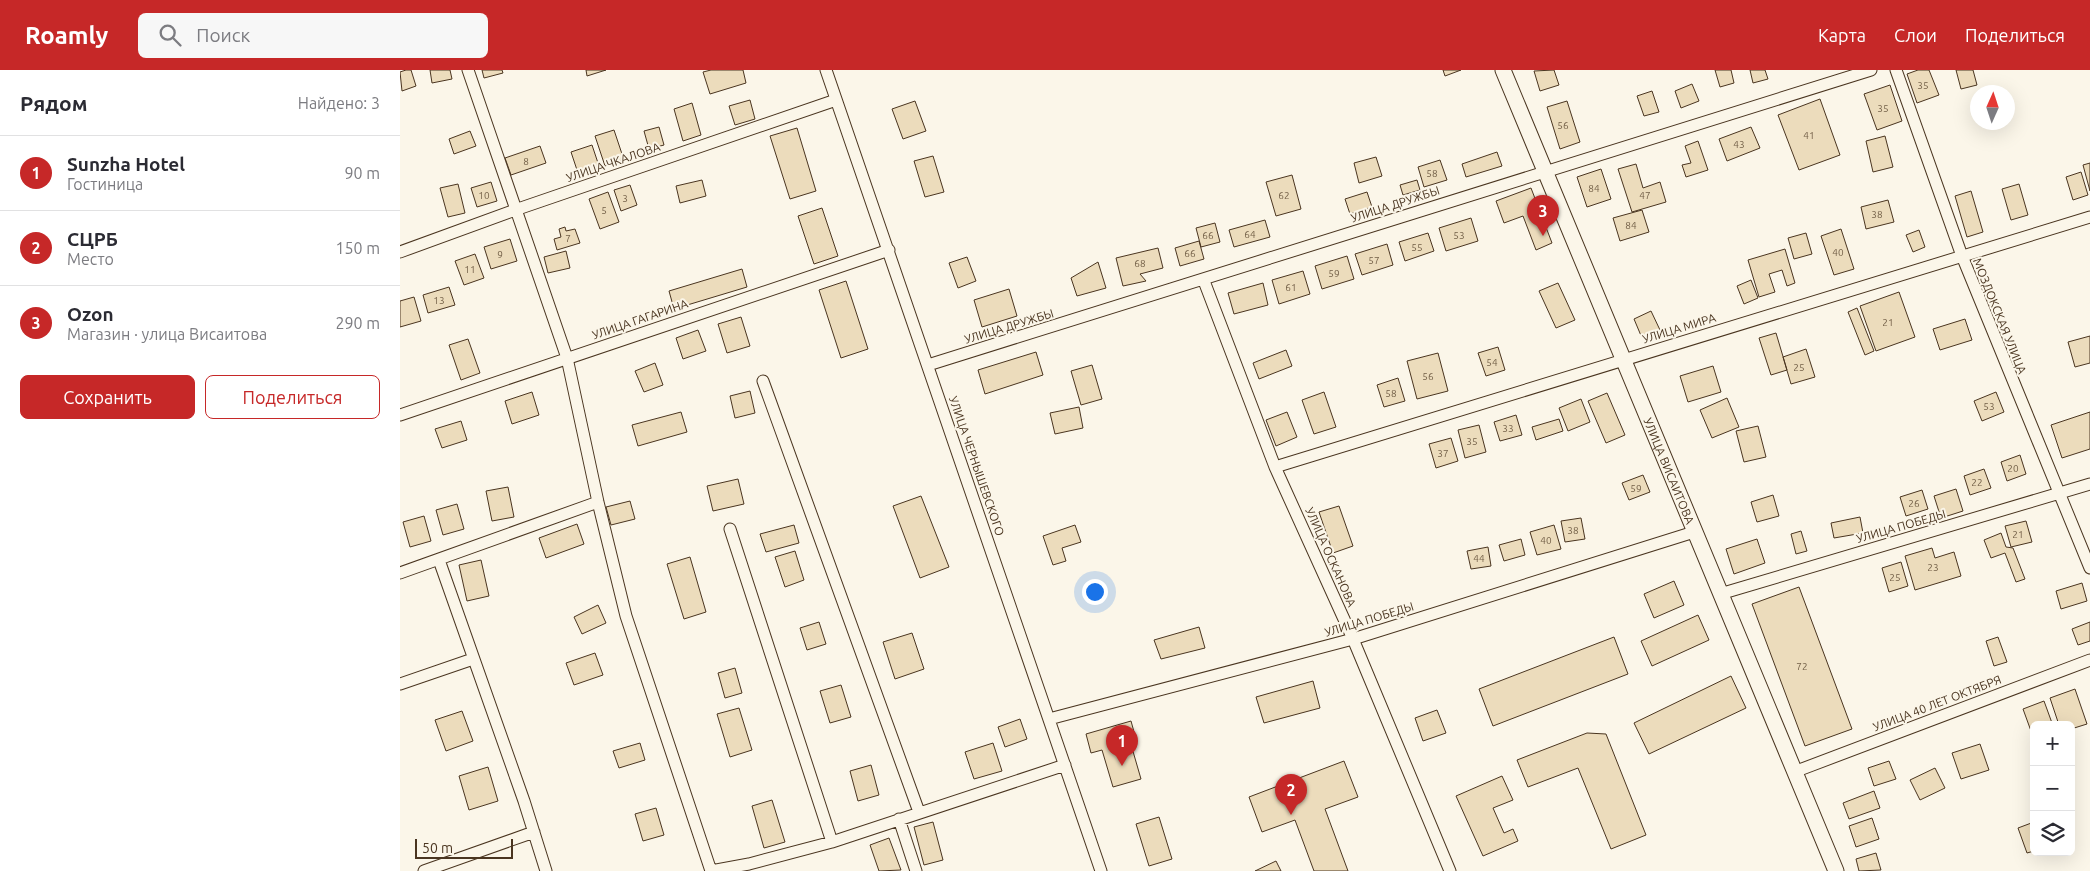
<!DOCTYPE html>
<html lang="ru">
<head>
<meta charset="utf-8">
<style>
	body { margin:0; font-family:Ubuntu,sans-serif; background:#f7f7f7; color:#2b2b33 }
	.controls { position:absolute; right:15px; bottom:15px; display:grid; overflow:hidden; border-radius:8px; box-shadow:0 5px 20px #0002 }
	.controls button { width:45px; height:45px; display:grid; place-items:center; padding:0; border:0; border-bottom:1px solid #e1e1e2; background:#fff; color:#2b2b33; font:25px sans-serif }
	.compass { position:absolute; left:1570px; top:15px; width:45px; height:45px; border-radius:50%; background:#fff; box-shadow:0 5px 20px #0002; rotate:3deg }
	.scale { position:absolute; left:15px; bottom:12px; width:98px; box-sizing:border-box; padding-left:5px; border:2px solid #4a3520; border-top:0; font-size:14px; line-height:18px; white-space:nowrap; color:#4a3520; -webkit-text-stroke:4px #fbf6e9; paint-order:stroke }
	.you { position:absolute; left:694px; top:521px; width:18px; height:18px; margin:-12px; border:4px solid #fff; border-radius:50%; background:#1a73e8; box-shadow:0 0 0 8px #1a73e833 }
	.badge { display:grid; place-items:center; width:32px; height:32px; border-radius:50%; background:#c62828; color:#fff; font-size:16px; font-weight:700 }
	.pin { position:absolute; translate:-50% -41px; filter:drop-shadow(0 1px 2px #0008) }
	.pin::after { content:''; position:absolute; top:26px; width:18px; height:15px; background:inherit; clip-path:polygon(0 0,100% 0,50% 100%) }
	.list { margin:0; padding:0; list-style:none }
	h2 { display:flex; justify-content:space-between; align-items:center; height:65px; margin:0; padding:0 20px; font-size:21px }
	h2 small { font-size:16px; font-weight:400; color:#7c7c81 }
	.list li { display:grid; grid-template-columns:32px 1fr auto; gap:15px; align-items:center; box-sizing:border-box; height:75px; padding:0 20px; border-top:1px solid #e1e1e2 }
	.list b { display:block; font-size:19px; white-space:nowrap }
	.list p { margin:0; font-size:16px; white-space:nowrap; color:#7c7c81 }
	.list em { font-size:16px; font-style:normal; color:#7c7c81 }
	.actions { display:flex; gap:10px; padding:15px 20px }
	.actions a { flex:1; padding:11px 0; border:1px solid #c62828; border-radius:8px; text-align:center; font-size:18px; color:#c62828 }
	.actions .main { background:#c62828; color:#fff }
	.icon { flex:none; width:28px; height:28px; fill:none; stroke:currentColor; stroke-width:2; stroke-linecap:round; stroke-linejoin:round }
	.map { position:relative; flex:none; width:1690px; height:801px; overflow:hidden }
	header { display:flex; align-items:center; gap:30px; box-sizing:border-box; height:70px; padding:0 25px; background:#c62828; color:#fff }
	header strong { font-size:24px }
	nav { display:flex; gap:28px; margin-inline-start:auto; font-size:18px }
	.search { width:350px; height:45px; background:#f7f7f7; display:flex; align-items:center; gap:12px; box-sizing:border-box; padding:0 18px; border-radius:8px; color:#7c7c81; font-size:19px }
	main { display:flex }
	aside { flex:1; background:#fff }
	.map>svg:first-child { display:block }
	.building { fill:#ecdcbc; stroke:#4a3520 }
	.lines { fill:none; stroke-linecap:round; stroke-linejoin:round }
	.minor-casing { stroke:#4a3520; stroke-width:13 }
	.tertiary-casing { stroke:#4a3520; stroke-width:17 }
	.minor { stroke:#fbf6e9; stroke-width:11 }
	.tertiary { stroke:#fbf6e9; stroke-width:15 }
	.labels { text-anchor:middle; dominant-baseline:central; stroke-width:4; stroke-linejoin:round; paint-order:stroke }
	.number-label { font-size:10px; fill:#725f47 }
	.street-label { font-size:12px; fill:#4a3520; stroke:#fbf6e9 }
</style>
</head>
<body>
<header>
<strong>Roamly</strong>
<div class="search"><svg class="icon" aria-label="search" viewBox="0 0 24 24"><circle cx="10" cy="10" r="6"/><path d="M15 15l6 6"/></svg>Поиск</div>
<nav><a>Карта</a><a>Слои</a><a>Поделиться</a></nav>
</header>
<main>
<aside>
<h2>Рядом<small>Найдено: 3</small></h2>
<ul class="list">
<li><span class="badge">1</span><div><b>Sunzha Hotel</b><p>Гостиница</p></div><em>90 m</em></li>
<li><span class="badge">2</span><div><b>СЦРБ</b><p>Место</p></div><em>150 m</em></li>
<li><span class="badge">3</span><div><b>Ozon</b><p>Магазин · улица Висаитова</p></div><em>290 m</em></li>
</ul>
<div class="actions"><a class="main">Сохранить</a><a>Поделиться</a></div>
</aside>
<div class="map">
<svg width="1690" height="801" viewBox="0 0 1690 801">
	<rect width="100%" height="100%" fill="#fbf6e9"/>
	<!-- building -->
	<path class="building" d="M6,0H11L16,16L2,21L0,2Z
		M30,0H50L52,9L32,13Z
		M82,0H102L103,3L84,8Z
		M186,0H206L187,6Z
		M311,0H343L346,13L310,24L303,2Z
		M1043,0H1061L1045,6Z
		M1154,0L1159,15L1140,21L1134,1Z
		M1315,0H1331L1334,13L1320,17Z
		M1350,0H1365L1368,9L1353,13Z
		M1518,0H1529L1539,25L1517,33L1507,4Z
		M1556,0H1573L1577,15L1561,19Z
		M1292,14L1299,31L1281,38L1275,21Z
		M1490,15L1502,51L1477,60L1464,24Z
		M1252,21L1259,42L1244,46L1237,26Z
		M1420,29L1440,85L1399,100L1378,45Z
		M350,30L355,49L335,55L329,36Z
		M515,31L526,61L503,69L492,39Z
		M1167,31L1180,72L1160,79L1147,37Z
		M292,33L301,65L283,71L274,39Z
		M259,57L264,75L249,79L244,61Z
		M1351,57L1360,78L1327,91L1319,69Z
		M397,58L416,121L390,129L370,66Z
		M214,60L224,90L205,96L195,66Z
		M70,61L76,76L54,84L49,69Z
		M1485,66L1493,97L1473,102L1466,71Z
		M1298,71L1308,100L1286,107L1282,95L1291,93L1285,76Z
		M192,75L200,99L179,106L171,82Z
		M140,76L146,93L111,105L105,88Z
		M1097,82L1102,96L1066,107L1062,94Z
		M533,86L544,122L525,127L514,91Z
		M976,87L982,106L959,113L954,93Z
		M1040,90L1047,110L1024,117L1018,97Z
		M1690,93V121L1683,95Z
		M1236,94L1243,118L1260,112L1266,132L1232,142L1218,99Z
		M1201,99L1211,129L1187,137L1177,107Z
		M1681,102L1688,125L1673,130L1666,107Z
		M892,105L901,139L876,146L866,112Z
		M302,110L306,126L280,133L276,116Z
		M1017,110L1020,120L1003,125L1000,115Z
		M91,112L97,131L77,137L71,118Z
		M58,114L65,143L48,147L40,118Z
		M1619,114L1628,145L1611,150L1602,119Z
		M230,115L237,135L221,141L214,120Z
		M1131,118L1152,173L1136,180L1123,146L1104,153L1096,131Z
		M1571,121L1583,162L1567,167L1555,126Z
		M208,122L219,152L200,159L189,129Z
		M967,122L972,137L950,144L945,129Z
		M1488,130L1494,152L1466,159L1461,137Z
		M422,138L438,186L414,194L398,146Z
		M1242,140L1249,162L1220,171L1213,148Z
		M1071,148L1078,171L1046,181L1039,158Z
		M865,150L870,167L834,177L829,160Z
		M815,153L820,172L801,177L796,158Z
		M165,157L166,161L175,159L180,173L157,180L154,169L161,167L159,159Z
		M1441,159L1454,199L1434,205L1421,166Z
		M1519,160L1525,177L1513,182L1506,165Z
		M1028,163L1034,181L1005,191L999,172Z
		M1406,163L1412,184L1394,189L1388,168Z
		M110,169L117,191L91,199L84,177Z
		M799,171L804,189L780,196L775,178Z
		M987,174L993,195L962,205L955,184Z
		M758,178L763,198L740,204L746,211L723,216L716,188Z
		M1385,179L1395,213L1387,216L1382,200L1369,204L1375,222L1359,227L1348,190Z
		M166,181L170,198L148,203L144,187Z
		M75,184L84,208L64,215L55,191Z
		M947,186L954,209L922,219L915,196Z
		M567,187L576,211L558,218L549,193Z
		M698,192L706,218L677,226L671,208Z
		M342,199L347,217L274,239L269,221Z
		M903,201L910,224L879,234L872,210Z
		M1351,210L1358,228L1344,234L1337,216Z
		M446,211L468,279L441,288L419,220Z
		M863,213L868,235L834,244L828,223Z
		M1158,213L1175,250L1156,258L1139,221Z
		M49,217L55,235L28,243L23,225Z
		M609,219L617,246L582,257L574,230Z
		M1499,222L1515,267L1476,281L1460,236Z
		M14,227L21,251L0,257V231Z
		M1457,238L1474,281L1465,285L1448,242Z
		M1251,241L1260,260L1242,268L1234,249Z
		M341,247L350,276L327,283L318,254Z
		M1565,249L1572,270L1540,280L1533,259Z
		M298,260L306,281L283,289L276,268Z
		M1376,263L1387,300L1371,305L1359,268Z
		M1690,266V293L1675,297L1668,272Z
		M68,269L80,303L61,310L49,275Z
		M1098,277L1105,300L1086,306L1078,283Z
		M1406,279L1415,307L1391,314L1383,287Z
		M886,280L892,296L859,309L853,293Z
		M636,282L643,305L585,324L578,300Z
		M1038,283L1048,321L1017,329L1007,291Z
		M255,293L263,315L244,322L235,301Z
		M692,295L702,329L681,335L671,301Z
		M1313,296L1321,322L1288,332L1280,306Z
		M998,308L1005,331L984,337L977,315Z
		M350,321L355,343L335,348L330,326Z
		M132,322L139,345L112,354L105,331Z
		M924,322L936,357L914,364L902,330Z
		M1596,322L1604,342L1582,351L1574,331Z
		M1207,323L1225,365L1206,373L1188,331Z
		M1327,328L1339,357L1312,368L1300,340Z
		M1181,329L1190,352L1168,361L1159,338Z
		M679,337L683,358L655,364L650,343Z
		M281,342L287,362L238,376L232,355Z
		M887,342L897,367L876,376L866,350Z
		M1690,342V379L1662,388L1651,355Z
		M1116,345L1122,365L1100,371L1094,352Z
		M1159,349L1163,361L1136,370L1132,357Z
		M61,351L67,370L42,378L35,359Z
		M1079,355L1086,382L1065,388L1058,360Z
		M1358,356L1366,387L1344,392L1336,361Z
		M1051,368L1058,391L1036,398L1029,374Z
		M1620,385L1626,404L1607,411L1601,392Z
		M1584,399L1591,418L1570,425L1564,406Z
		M1243,405L1250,422L1229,430L1222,413Z
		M338,409L344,434L313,441L307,416Z
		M108,417L114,447L92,451L86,421Z
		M1556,419L1563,441L1541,448L1534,426Z
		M1522,420L1528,439L1506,446L1500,427Z
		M1373,425L1379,446L1357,452L1351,432Z
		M521,426L549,497L520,508L493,436Z
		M230,431L235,449L211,455L206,437Z
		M57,434L64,459L43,465L36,440Z
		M939,436L953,476L933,483L919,442Z
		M24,446L31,471L10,477L3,452Z
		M1460,447L1463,463L1434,468L1431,453Z
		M1181,448L1185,469L1165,472L1161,451Z
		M1626,451L1632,472L1611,477L1605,456Z
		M177,454L184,474L146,488L139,468Z
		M394,455L399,473L366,482L360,464Z
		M675,455L681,472L662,478L666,491L653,495L643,466Z
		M1154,455L1161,479L1137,485L1130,462Z
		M1401,461L1407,481L1396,484L1391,464Z
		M1601,463L1606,477L1613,478L1625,509L1616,512L1605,483L1591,488L1584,470Z
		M1121,469L1125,485L1104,491L1099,475Z
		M1357,469L1365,493L1334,504L1326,479Z
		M1088,477L1091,496L1071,499L1067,481Z
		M1532,478L1535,488L1554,482L1561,506L1515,520L1505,486Z
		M395,481L404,510L385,517L375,487Z
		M290,487L306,542L284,549L267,494Z
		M81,490L89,526L67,531L59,495Z
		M1501,492L1508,516L1489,522L1482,498Z
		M1274,511L1284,535L1254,548L1244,524Z
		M1682,513L1687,531L1661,539L1656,521Z
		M1399,517L1452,659L1405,676L1352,534Z
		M198,535L206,553L182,564L174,547Z
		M1298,545L1309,570L1252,596L1241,571Z
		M419,552L426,574L407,580L400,558Z
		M1690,552V571L1678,575L1672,559Z
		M799,557L805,578L761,589L754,570Z
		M512,563L524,599L495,609L483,572Z
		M1214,567L1228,604L1093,656L1079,619Z
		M1598,567L1607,592L1594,596L1586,571Z
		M195,583L203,605L174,615L166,593Z
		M335,598L342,623L325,628L318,603Z
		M1331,606L1346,638L1249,684L1234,653Z
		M913,611L920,638L864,653L856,627Z
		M441,615L451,647L430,653L420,621Z
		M1675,619L1687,654L1671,659V655H1659L1650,628Z
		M1644,631L1652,653L1634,655V660L1631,661L1623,639Z
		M339,638L352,680L330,687L317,644Z
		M1037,640L1046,663L1023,671L1015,648Z
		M62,641L73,671L46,681L35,650Z
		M620,649L627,669L605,677L598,657Z
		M731,651L736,669L730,671L741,709L713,717L702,680L691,683L686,664Z
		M1187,663L1206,664L1246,765L1211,779L1178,698L1128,717L1117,690Z
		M240,673L245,690L219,698L213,681Z
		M593,673L602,701L574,709L565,682Z
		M1580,674L1589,700L1561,709L1552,683Z
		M944,691L958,727L925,739L948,801H914L895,750L862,762L849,727Z
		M1489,691L1496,709L1474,716L1468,698Z
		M471,695L479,725L458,731L450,701Z
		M88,697L98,731L69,740L59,706Z
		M1535,698L1545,718L1520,730L1510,710Z
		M1102,706L1113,730L1093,738L1104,763L1113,759L1118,771L1083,786L1056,726Z
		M1474,721L1480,738L1449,749L1443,733Z
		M372,730L385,772L364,778L352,736Z
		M256,738L264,765L243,771L235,744Z
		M759,747L772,789L749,796L736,754Z
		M1472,748L1479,769L1456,777L1449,756Z
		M533,752L543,790L524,795L514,757Z
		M1634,752V781L1627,783L1618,758Z
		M489,768L501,800L479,801L470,775Z
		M1476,783L1481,800L1459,801L1456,789Z
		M876,791L881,801H855Z"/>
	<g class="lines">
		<!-- minor casing -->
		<g class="minor-casing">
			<path id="minor" d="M68,0L167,288L198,432L226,546L311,801L349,794L432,772L665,695
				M426,0L701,801
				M1496,0L1562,186L1690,498
				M0,182L115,140L436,30
				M804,211L875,397L953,569L1050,801
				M528,295C843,199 1156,96 1471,0
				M363,311L519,742
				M0,345L489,180
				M875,397L1690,147
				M330,459L432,772
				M39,490L124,731L146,801
				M0,503L198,432
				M1320,524L1690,414
				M0,614L73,589
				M649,649L953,569L1294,462
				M1394,702L1690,590
				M499,749L516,801
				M24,801L134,762"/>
		</g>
		<!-- tertiary casing -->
		<g class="tertiary-casing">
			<g id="tertiary">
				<path id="s1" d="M1103,0L1436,801"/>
			</g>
		</g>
		<!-- minor -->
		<use href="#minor" class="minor"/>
		<!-- tertiary -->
		<use href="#tertiary" class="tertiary"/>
	</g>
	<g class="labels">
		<!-- number labels -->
		<g class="number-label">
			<text x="1523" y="15">35</text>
			<text x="1483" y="38">35</text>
			<text x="1163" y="55">56</text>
			<text x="1409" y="65">41</text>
			<text x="1339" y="74">43</text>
			<text x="126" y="91">8</text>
			<text x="1032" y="103">58</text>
			<text x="1194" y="118">84</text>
			<text x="84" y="125">10</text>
			<text x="884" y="125">62</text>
			<text x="1245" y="125">47</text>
			<text x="225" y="128">3</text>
			<text x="204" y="140">5</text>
			<text x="1477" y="144">38</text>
			<text x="1231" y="155">84</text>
			<text x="850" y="164">64</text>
			<text x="808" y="165">66</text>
			<text x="1059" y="165">53</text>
			<text x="168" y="168">7</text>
			<text x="1017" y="177">55</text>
			<text x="1438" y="182">40</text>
			<text x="790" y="183">66</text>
			<text x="100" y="184">9</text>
			<text x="974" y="190">57</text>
			<text x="740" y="193">68</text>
			<text x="70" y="199">11</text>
			<text x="934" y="203">59</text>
			<text x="891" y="217">61</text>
			<text x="39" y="230">13</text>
			<text x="1488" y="252">21</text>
			<text x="1092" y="292">54</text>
			<text x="1399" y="297">25</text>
			<text x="1028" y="306">56</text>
			<text x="991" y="323">58</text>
			<text x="1589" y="336">53</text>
			<text x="1108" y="358">33</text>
			<text x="1072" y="371">35</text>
			<text x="1043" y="383">37</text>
			<text x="1613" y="398">20</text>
			<text x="1577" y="412">22</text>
			<text x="1236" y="418">59</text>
			<text x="1514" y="433">26</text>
			<text x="1173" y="460">38</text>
			<text x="1618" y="464">21</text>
			<text x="1146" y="470">40</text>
			<text x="1079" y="488">44</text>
			<text x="1533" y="497">23</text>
			<text x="1495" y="507">25</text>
			<text x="1402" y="596">72</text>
		</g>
		<!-- street labels -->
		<g class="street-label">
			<text transform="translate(213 92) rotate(-19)">УЛИЦА ЧКАЛОВА</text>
			<text transform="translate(995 134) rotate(-18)">УЛИЦА ДРУЖБЫ</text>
			<text transform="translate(1600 246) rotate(68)">МОЗДОКСКАЯ УЛИЦА</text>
			<text transform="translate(240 249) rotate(-19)">УЛИЦА ГАГАРИНА</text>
			<text transform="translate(609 256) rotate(-17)">УЛИЦА ДРУЖБЫ</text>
			<text transform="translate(1279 258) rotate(-17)">УЛИЦА МИРА</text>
			<text transform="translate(577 396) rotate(71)">УЛИЦА ЧЕРНЫШЕВСКОГО</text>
			<text stroke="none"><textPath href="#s1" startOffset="434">УЛИЦА ВИСАИТОВА</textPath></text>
			<text transform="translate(1501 456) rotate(-16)">УЛИЦА ПОБЕДЫ</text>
			<text transform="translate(931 487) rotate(66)">УЛИЦА ОСКАНОВА</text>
			<text transform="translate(969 549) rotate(-17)">УЛИЦА ПОБЕДЫ</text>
			<text transform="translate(1537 633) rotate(-21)">УЛИЦА 40 ЛЕТ ОКТЯБРЯ</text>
		</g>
	</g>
</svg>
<div class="controls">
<button>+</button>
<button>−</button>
<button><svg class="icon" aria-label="layers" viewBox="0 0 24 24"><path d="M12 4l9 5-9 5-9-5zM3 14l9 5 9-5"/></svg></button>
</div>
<svg class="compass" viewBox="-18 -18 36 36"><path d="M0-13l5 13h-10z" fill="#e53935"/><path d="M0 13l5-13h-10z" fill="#7c7c81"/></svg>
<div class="scale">50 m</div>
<div class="you"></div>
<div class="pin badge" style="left:722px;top:696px">1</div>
<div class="pin badge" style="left:891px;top:745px">2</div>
<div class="pin badge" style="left:1143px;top:166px">3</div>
</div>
</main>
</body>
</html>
